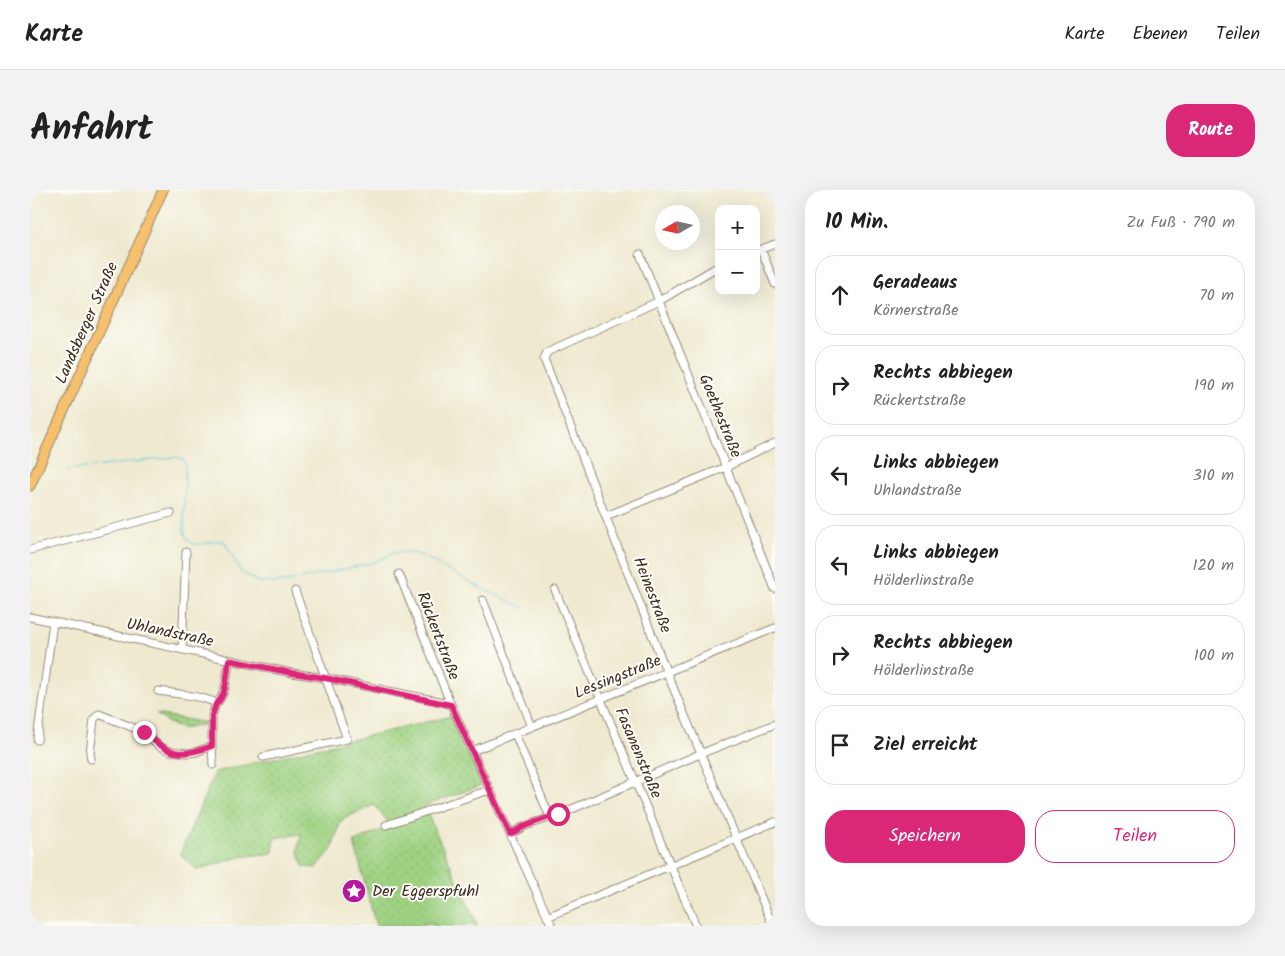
<!DOCTYPE html>
<html lang="de">
<head>
<meta charset="utf-8">
<style>
	body { margin:0; font-family:Kalam,sans-serif; background:#f2f2f2; color:#222 }
	.controls { position:absolute; right:15px; top:15px; display:grid; overflow:hidden; border-radius:10px; box-shadow:0 5px 20px #0002 }
	.controls button { width:45px; height:45px; display:grid; place-items:center; padding:0; border:0; border-bottom:1px solid #e0e0e0; background:#fff; color:#222; font:25px sans-serif }
	.compass { position:absolute; left:625px; top:15px; width:45px; height:45px; border-radius:50%; background:#fff; box-shadow:0 5px 20px #0002; rotate:261deg }
	.stop { position:absolute; width:15px; height:15px; margin:-11px; border:4px solid #db2777; border-radius:50%; background:#fff }
	.stop.end { background:#db2777; border-color:#fff; box-shadow:0 1px 5px #0008 }
	.list { margin:0; padding:0; list-style:none }
	h2 { display:flex; justify-content:space-between; align-items:center; height:65px; margin:0; padding:0 20px; font-size:21px }
	h2 small { font-size:16px; font-weight:400; color:#767676 }
	.list li { display:grid; grid-template-columns:32px 1fr auto; gap:15px; align-items:center; box-sizing:border-box; height:80px; margin:0 10px 10px; padding:0 10px; border:1px solid #e0e0e0; border-radius:20px }
	.list b { display:block; font-size:19px; white-space:nowrap }
	.list p { margin:0; font-size:16px; white-space:nowrap; color:#767676 }
	.list em { font-size:16px; font-style:normal; color:#767676 }
	.actions { display:flex; gap:10px; padding:15px 20px }
	.actions a { flex:1; padding:11px 0; border:1px solid #db2777; border-radius:20px; text-align:center; font-size:18px; color:#db2777 }
	.actions .main { background:#db2777; color:#fff }
	.icon { flex:none; width:28px; height:28px; fill:none; stroke:currentColor; stroke-width:2; stroke-linecap:round; stroke-linejoin:round }
	.map { position:relative; flex:none; width:745px; height:736px; overflow:hidden; border-radius:20px }
	header { display:flex; align-items:center; gap:30px; box-sizing:border-box; height:70px; padding:0 25px; background:#fff; border-bottom:1px solid #e0e0e0 }
	header strong { font-size:24px }
	nav { display:flex; gap:28px; margin-inline-start:auto; font-size:18px }
	.intro { display:flex; align-items:center; justify-content:space-between; box-sizing:border-box; height:120px; padding:0 30px }
	h1 { margin:0; font-size:35px }
	.button { padding:12px 22px; border-radius:20px; background:#db2777; color:#fff; font-size:18px; font-weight:700 }
	main { display:flex; gap:30px; padding:0 30px }
	aside { flex:1; background:#fff; border-radius:20px; box-shadow:0 5px 20px #0002 }
	.map>svg:first-child { display:block }
	.grass { fill:url(#grass-dots); stroke:#6c7e50 }
	.lines { fill:none; stroke-linecap:round; stroke-linejoin:round }
	.stream { stroke:#5dc4da; stroke-width:1 }
	.minor-casing { stroke:#948a76; stroke-width:9 }
	.major-casing { stroke:#948a76; stroke-width:11 }
	.minor { stroke:#fff; stroke-width:7 }
	.major { stroke:#f7c06c; stroke-width:9 }
	.route { stroke:#db2777; stroke-width:6 }
	.labels { text-anchor:middle; dominant-baseline:central; stroke-width:4; stroke-linejoin:round; paint-order:stroke }
	.street-label { font-size:16px; fill:#3b2a1e; stroke:#fdfcf7 }
	.poi-label { font-size:16px; fill:#3b2a1e; stroke:#fdfcf7; text-anchor:start }
</style>
</head>
<body>
<header>
<strong>Karte</strong>
<nav><a>Karte</a><a>Ebenen</a><a>Teilen</a></nav>
</header>
<div class="intro"><h1>Anfahrt</h1><a class="button">Route</a></div>
<main>
<div class="map">
<svg width="745" height="736" viewBox="0 0 745 736">
	<defs>
		<pattern id="grass-dots" width="8" height="8" patternUnits="userSpaceOnUse" patternTransform="scale(1.25)"><rect width="8" height="8" fill="#9ed282"/><path d="M2 2h.1M6 6h.1" fill="none" stroke="#89b470" stroke-width="1.8" stroke-linecap="round"/></pattern>
	</defs>
	<rect width="100%" height="100%" fill="#fdfcf7"/>
	<filter id="ink" filterUnits="userSpaceOnUse"><feTurbulence type="fractalNoise" baseFrequency=".02" numOctaves="2"/><feDisplacementMap in="SourceGraphic" scale="10" xChannelSelector="R" yChannelSelector="G"/><feConvolveMatrix kernelMatrix="1 2 1 2 8 2 1 2 1" color-interpolation-filters="sRGB"/></filter>
	<filter id="wash" filterUnits="userSpaceOnUse"><feTurbulence type="fractalNoise" baseFrequency=".0096" numOctaves="4" result="noise"/><feDisplacementMap in="SourceGraphic" scale="20" xChannelSelector="R" yChannelSelector="G"/><feGaussianBlur stdDeviation="1.12" result="paint"/><feColorMatrix in="noise" values="0 0 0 0 0 0 0 0 0 0 0 0 0 0 0 0 0 1.4 0 .05"/><feComposite in="paint" operator="in"/></filter>
	<g filter="url(#wash)">
		<rect width="100%" height="100%" fill="#eee9cf"/>
		<!-- grass -->
		<path class="grass" d="M126,524L177,533C152,542 146,539 126,524Z
			M422,526L452,595L394,616L448,736H405L398,733L388,736H346L324,652L361,636L344,615L311,630L302,659L286,678L274,677L268,661L271,644L245,648L243,663L210,667L167,680L150,664L185,582Z"/>
		<g class="lines">
			<!-- stream -->
			<path class="stream" d="M37,280L146,267L153,269L155,272L154,341C161,367 180,346 195,352L211,382L228,392L245,393L262,391L345,372L364,363L379,362L393,366L447,396L494,418"/>
		</g>
	</g>
	<g filter="url(#ink)">
		<g class="lines">
			<!-- minor casing -->
			<g class="minor-casing">
				<path id="minor" d="M731,59L745,94
					M726,61L745,54
					M610,64L745,399
					M689,76L629,111L517,162L514,169L635,478L743,736
					M576,326L696,277L745,253
					M0,360L141,323
					M369,384L421,515L522,736
					M525,400L666,736
					M453,410L502,537
					M0,427L262,483L295,488L413,512L421,515
					M152,460L156,362
					M128,501C147,504 169,505 186,513
					M485,544L520,627
					M7,550L23,432
					M182,556L183,575
					M442,561L745,438
					M233,567L317,549L265,401
					M61,569L60,563L64,529L69,524L114,542L129,556L140,561L158,563L166,562L182,556V526L186,513C197,506 197,482 199,470
					M356,635L459,600
					M480,644L495,636L528,625L670,564L745,534
					M517,727L745,632"/>
			</g>
			<!-- major casing -->
			<g class="major-casing">
				<path id="major" d="M0,296L133,0"/>
			</g>
			<!-- minor -->
			<use href="#minor" class="minor"/>
			<!-- major -->
			<use href="#major" class="major"/>
		</g>
	</g>
	<g class="lines" filter="url(#ink)">
		<!-- route -->
		<path class="route" d="M114,542C139,565 150,568 182,556V526L186,514C197,506 197,482 199,470L262,483L295,488L421,515L480,644L495,636L528,624"/>
	</g>
	<!-- icons -->
	<defs>
		<g id="sight-disc" transform="scale(1.25)"><circle r="9.5" fill="#b5179e" stroke="#fdfcf7"/><path d="M0-6L1.8-2.2L6-1.7L2.9 1.2L3.7 5.4L0 3.3L-3.7 5.4L-2.9 1.2L-6-1.7L-1.8-2.2Z" fill="#fff"/></g>
	</defs>
	<g fill-rule="evenodd">
		<use href="#sight-disc" x="324" y="701"/>
	</g>
	<g class="labels">
		<!-- street labels -->
		<g class="street-label">
			<text transform="translate(57 133) rotate(-66)">Landsberger Straße</text>
			<text transform="translate(690 226) rotate(68)">Goethestraße</text>
			<text transform="translate(622 405) rotate(69)">Heinestraße</text>
			<text transform="translate(140 443) rotate(12)">Uhlandstraße</text>
			<text transform="translate(408 446) rotate(69)">Rückertstraße</text>
			<text transform="translate(588 487) rotate(-22)">Lessingstraße</text>
			<text transform="translate(608 563) rotate(67)">Fasanenstraße</text>
		</g>
		<!-- poi labels -->
		<g class="poi-label">
			<text x="342" y="701">Der Eggerspfuhl</text>
		</g>
	</g>
</svg>
<div class="controls">
<button>+</button>
<button>−</button>
</div>
<svg class="compass" viewBox="-18 -18 36 36"><path d="M0-13l5 13h-10z" fill="#e53935"/><path d="M0 13l5-13h-10z" fill="#767676"/></svg>
<div class="stop" style="left:528px;top:624px"></div>
<div class="stop end" style="left:114px;top:542px"></div>
</div>
<aside>
<h2>10 Min.<small>Zu Fuß · 790 m</small></h2>
<ul class="list">
<li><svg class="icon" aria-label="ahead" viewBox="0 0 24 24"><path d="M12 20V5M6 11l6-6 6 6"/></svg><div><b>Geradeaus</b><p>Körnerstraße</p></div><em>70 m</em></li>
<li><svg class="icon" aria-label="right" viewBox="0 0 24 24"><path d="M7 20v-9h11M14 6l5 5-5 5"/></svg><div><b>Rechts abbiegen</b><p>Rückertstraße</p></div><em>190 m</em></li>
<li><svg class="icon" aria-label="left" viewBox="0 0 24 24"><path d="M17 20v-9H6M10 6l-5 5 5 5"/></svg><div><b>Links abbiegen</b><p>Uhlandstraße</p></div><em>310 m</em></li>
<li><svg class="icon" aria-label="left" viewBox="0 0 24 24"><path d="M17 20v-9H6M10 6l-5 5 5 5"/></svg><div><b>Links abbiegen</b><p>Hölderlinstraße</p></div><em>120 m</em></li>
<li><svg class="icon" aria-label="right" viewBox="0 0 24 24"><path d="M7 20v-9h11M14 6l5 5-5 5"/></svg><div><b>Rechts abbiegen</b><p>Hölderlinstraße</p></div><em>100 m</em></li>
<li><svg class="icon" aria-label="arrive" viewBox="0 0 24 24"><path d="M6 21V4h12l-3 4 3 4H6"/></svg><div><b>Ziel erreicht</b></div></li>
</ul>
<div class="actions"><a class="main">Speichern</a><a>Teilen</a></div>
</aside>
</main>
</body>
</html>
